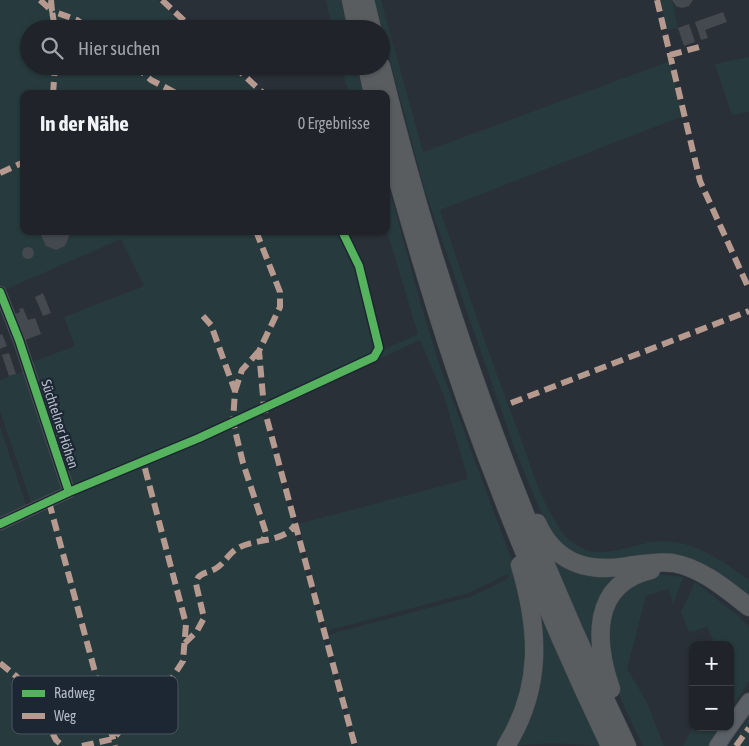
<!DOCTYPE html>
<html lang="de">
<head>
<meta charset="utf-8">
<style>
	body { margin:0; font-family:"Asap Condensed",sans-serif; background:#282c32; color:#f1f3f6 }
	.controls { position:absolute; right:15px; bottom:15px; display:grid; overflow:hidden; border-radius:10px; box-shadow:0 1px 4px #0004 }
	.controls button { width:45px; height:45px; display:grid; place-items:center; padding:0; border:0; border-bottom:1px solid #3d4147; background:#20242a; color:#f1f3f6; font:25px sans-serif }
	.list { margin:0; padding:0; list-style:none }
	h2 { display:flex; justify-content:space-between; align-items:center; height:65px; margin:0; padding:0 20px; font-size:21px }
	h2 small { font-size:16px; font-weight:400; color:#a2a4a8 }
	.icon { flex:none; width:28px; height:28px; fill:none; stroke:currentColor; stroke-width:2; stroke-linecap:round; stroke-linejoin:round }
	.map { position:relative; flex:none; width:749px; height:746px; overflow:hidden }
	.search { position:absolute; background:#20242a; box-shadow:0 1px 4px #0004; left:20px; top:20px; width:370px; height:55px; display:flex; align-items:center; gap:12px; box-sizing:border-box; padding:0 18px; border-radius:28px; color:#a2a4a8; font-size:19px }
	.panel { position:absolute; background:#20242a; box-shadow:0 1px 4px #0004; left:20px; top:90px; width:370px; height:145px; border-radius:10px }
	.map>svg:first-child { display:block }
	.green { fill:#273a3e }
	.building { fill:#444950 }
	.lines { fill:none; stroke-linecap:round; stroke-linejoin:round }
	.minor-casing { stroke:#484c53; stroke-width:13 }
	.major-casing { stroke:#484c55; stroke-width:17 }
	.highway-casing { stroke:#474c53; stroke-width:19 }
	.minor { stroke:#5a5e66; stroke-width:11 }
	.major { stroke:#5c6168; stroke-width:15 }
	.highway { stroke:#5a5d60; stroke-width:18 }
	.quiet { stroke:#b69a8f; stroke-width:6; stroke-dasharray:12 6; stroke-linecap:butt }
	.cycleway-casing { stroke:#1d2633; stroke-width:11 }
	.cycleway { stroke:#56b35d; stroke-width:8 }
	.labels { text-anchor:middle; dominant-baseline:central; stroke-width:4.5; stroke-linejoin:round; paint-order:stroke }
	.street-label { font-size:14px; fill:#b4bcc9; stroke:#1d2633 }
	.key { fill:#1d2633; stroke:#4a5360; stroke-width:1 }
	.key-label { font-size:14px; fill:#b4bcc9 }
</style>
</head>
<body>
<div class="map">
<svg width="749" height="746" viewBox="0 0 749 746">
	<rect width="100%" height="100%" fill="#2a3038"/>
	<!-- green -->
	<path class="green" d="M0,0H158L190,29H29V66H232L263,94H24V231H342L358,269L375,349L371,356L199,435L72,488L29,363L75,346L64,317L144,286L121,239L2,291L0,285Z
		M326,0H341L347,29H332Z
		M374,0H381L423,152L670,61L683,116L440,210C465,283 489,356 517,428C529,460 539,497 558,526C564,536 574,545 586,550C607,557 632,545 653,542C691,537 720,560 749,580V601L716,575L599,562L572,554L550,534L515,450L424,188Z
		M660,0H672L678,28L667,30Z
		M749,57V112L732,115L715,64Z
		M341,66H356L364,94H349Z
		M386,177L421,305L440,366L518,577L529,640L520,705L498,746H357L327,635L470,597L509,578L508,574L469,593L326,631L298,524L468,479L444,396L420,340L377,360L381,351L418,334L386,228Z
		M27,370L63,492L32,506L0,411V380Z
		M258,415L264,417L353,746H0V528Z
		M0,427L27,508L0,521Z
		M536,529L564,560L640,569L612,590L600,676Z
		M654,574L683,577L673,605L669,589L646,596L627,669L647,702L664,746H643L625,709L611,671L607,654L610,611L620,594Z
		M695,582L737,615L749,627V681L730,711V645H713L714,642L707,627L689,632L681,612Z
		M534,598L601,746L552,743L510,746L522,725Z
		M749,717V746H730Z
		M693,727H720L708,746H683Z"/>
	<!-- building -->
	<path class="building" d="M672,0H693L689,6L682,8L676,6Z
		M723,12L727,22L705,30L708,38L701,40L695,22Z
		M689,24L695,42L684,46L678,28Z
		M44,231H71L65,246L56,250L46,246L41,235Z
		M22 253a6 6 0 1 1 12 0a6 6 0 1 1-12 0Z
		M43,293L51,313L43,316L35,297Z
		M23,308L28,320L35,318L41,334L23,341L14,315L20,312L19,309Z
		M2,334L7,346L0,349V335Z
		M9,353L16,374L9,376L2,355Z"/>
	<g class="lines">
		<!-- minor casing -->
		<g class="minor-casing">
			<path id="minor" d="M0,292L19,340L69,492L0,524"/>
		</g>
		<!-- major casing -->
		<g class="major-casing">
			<path id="major" d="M730,727L749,701
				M717,746L730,727"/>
		</g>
		<!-- highway casing -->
		<g class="highway-casing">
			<path id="highway" d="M351,0L357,29
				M365,0L372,29
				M367,66L373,94
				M381,66C438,300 523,529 627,746
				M386,139C411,226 436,314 466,400C508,517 556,633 610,746
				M537,523C555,563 587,573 628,566C643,564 658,561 673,563C702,568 727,590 749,607
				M611,689C595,643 590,584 651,570
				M506,746C543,687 539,629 520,565"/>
		</g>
		<!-- minor -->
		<use href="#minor" class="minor"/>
		<!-- major -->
		<use href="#major" class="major"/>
		<!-- highway -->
		<use href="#highway" class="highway"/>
		<!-- quiet -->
		<path class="quiet" d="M40,0L52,11L55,29
			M51,0L52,11L77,20L89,29
			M162,0L193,29
			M657,0L700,181L749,289
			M670,55L699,47
			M135,66L151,80L178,94
			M234,66L264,94
			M53,94L55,66
			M0,173L24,162
			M256,231L280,292V307L259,351L264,408L355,746
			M203,316L211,325L235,391L233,422L243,463L266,533L263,540
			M235,391L242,370L259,351
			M511,403L749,311
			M49,502L115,746
			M185,643L197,631L204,618L196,584C197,572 206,574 215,569C224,564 229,553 238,548C256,538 283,543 295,525
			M0,663L28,686L56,740L63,746
			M82,746L113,739L145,702L165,689L183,661L186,624L143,461
			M736,746L749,728"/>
		<!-- cycleway casing -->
		<g class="cycleway-casing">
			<path id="cycleway" d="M0,292L19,340L69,492
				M0,524L69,492L199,438L374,357L379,348L359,266L342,231"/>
		</g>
		<!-- cycleway -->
		<use href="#cycleway" class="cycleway"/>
	</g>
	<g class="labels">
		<!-- street labels -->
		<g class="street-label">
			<text transform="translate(60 424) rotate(72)">Süchtelner Höhen</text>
		</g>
	</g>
	<!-- legend -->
	<rect x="12" y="676" width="166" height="58" rx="8" class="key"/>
	<rect x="22" y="690" width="23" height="7" fill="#56b35d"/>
	<rect x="22" y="713" width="23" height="6" fill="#b69a8f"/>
	<g class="key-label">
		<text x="54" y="698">Radweg</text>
		<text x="54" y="721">Weg</text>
	</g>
</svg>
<div class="controls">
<button>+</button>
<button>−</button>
</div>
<div class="search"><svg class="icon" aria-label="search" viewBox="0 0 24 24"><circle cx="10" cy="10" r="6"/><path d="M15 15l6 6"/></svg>Hier suchen</div>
<section class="panel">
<h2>In der Nähe<small>0 Ergebnisse</small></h2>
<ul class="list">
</ul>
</section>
</div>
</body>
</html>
